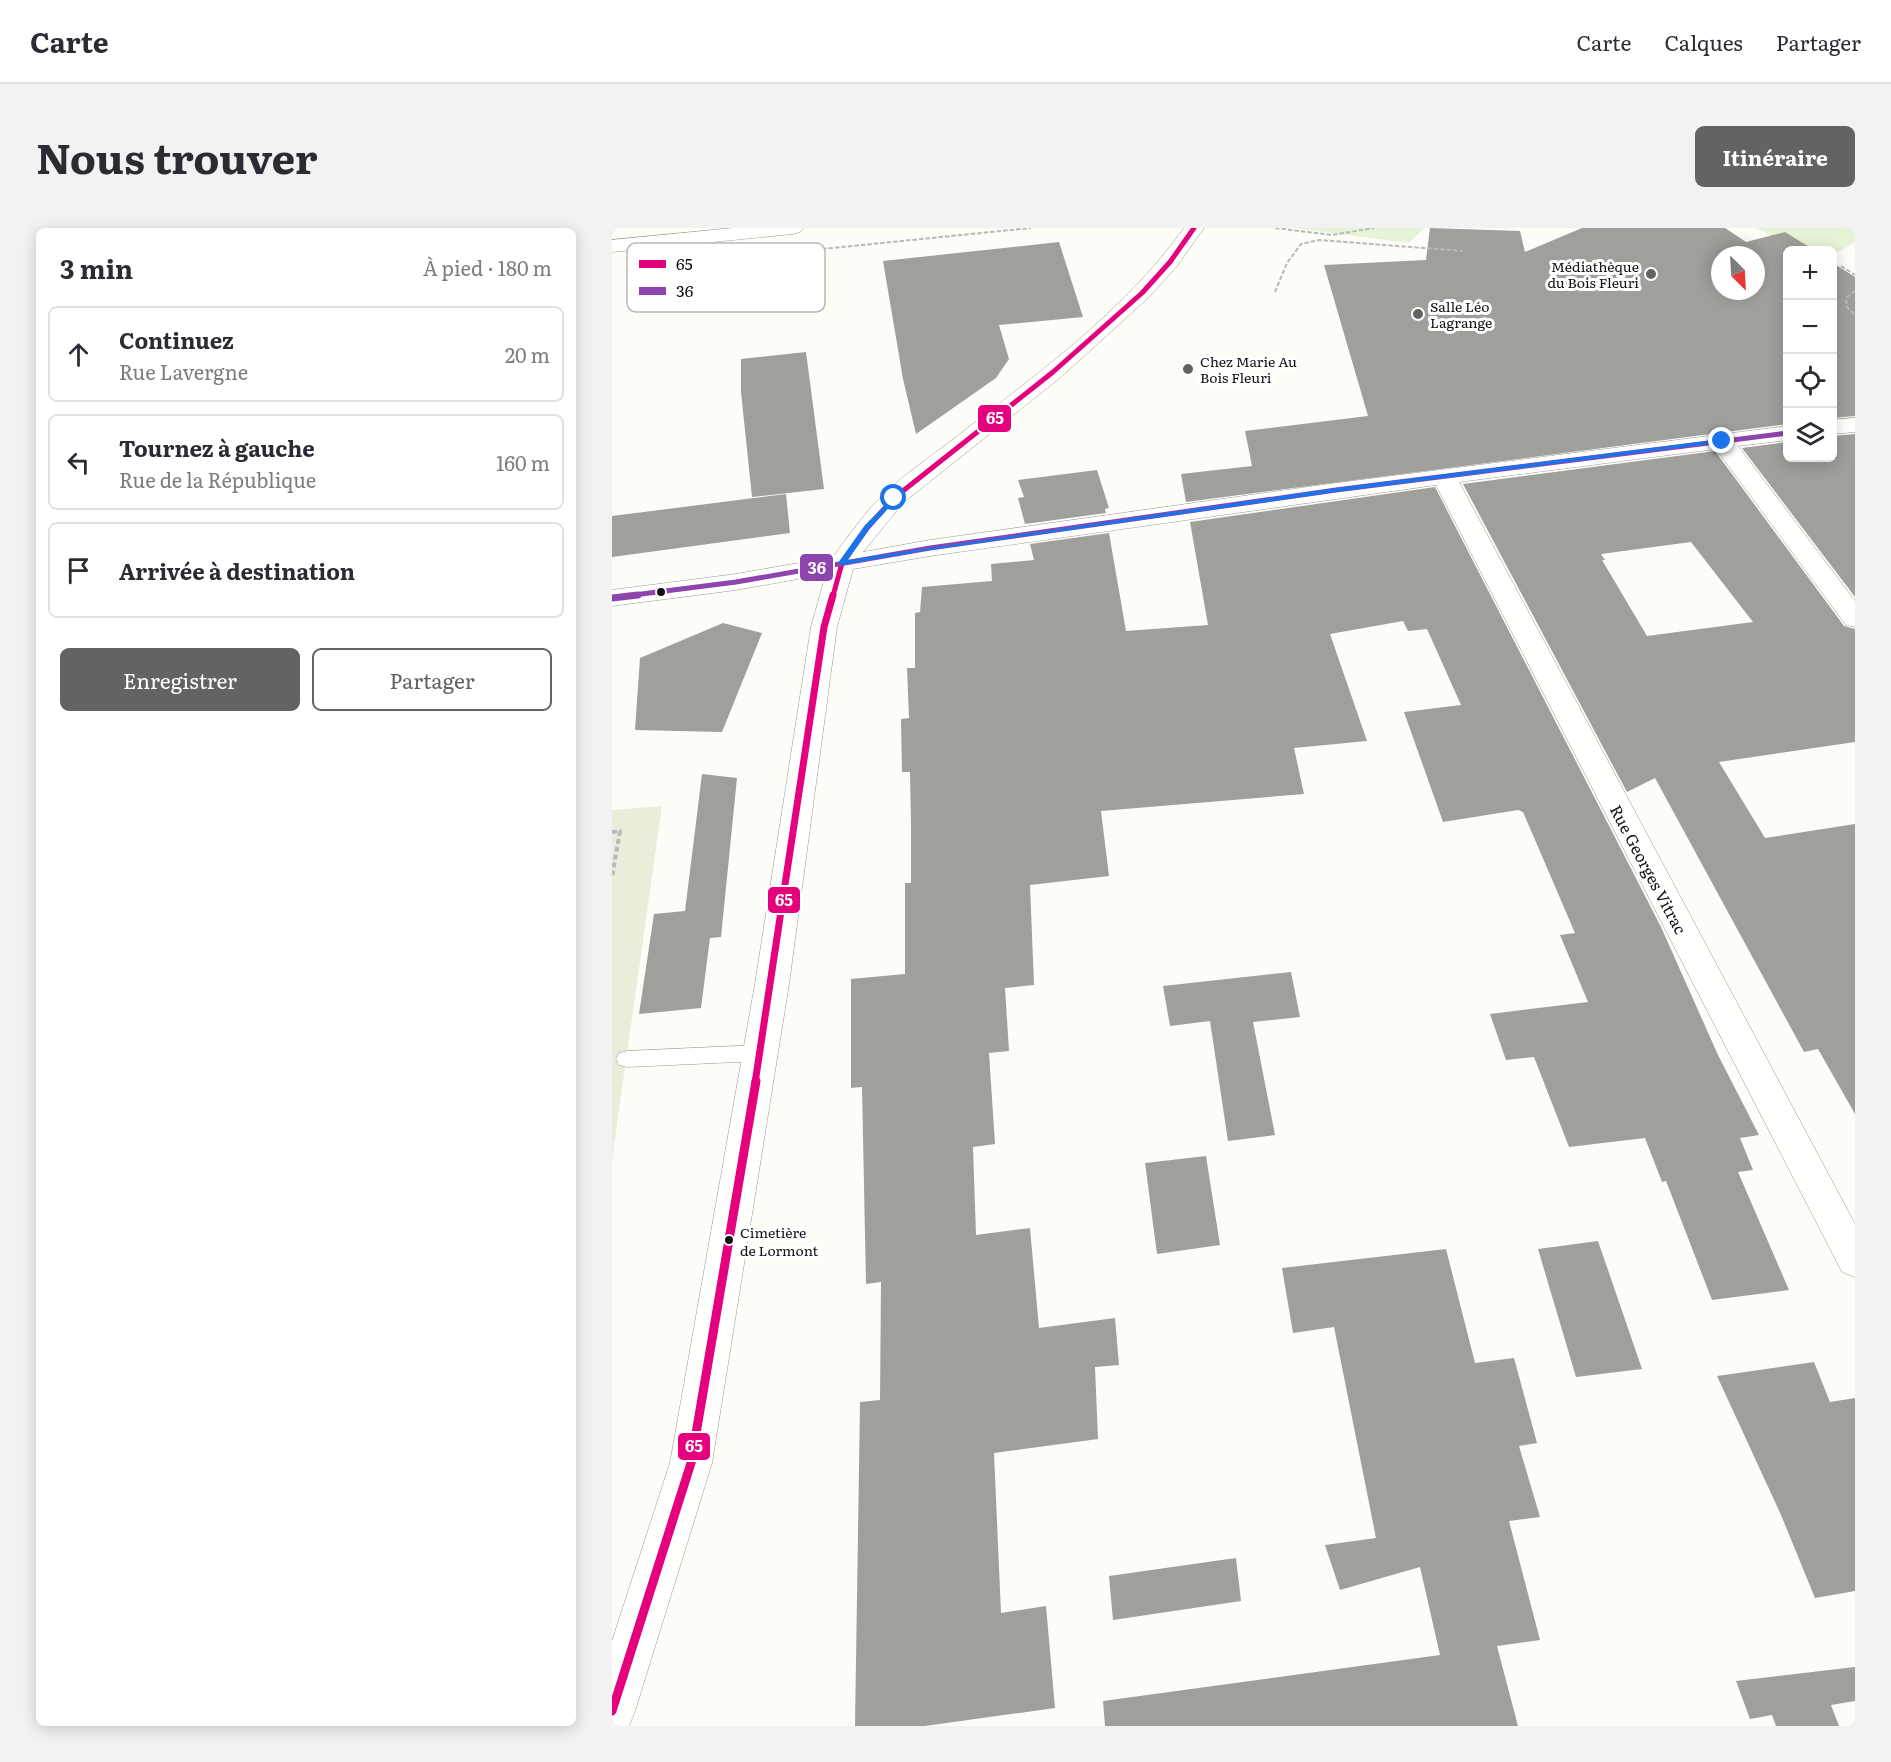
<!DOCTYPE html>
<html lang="fr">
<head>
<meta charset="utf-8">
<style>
	body { margin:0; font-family:Literata,serif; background:#f2f2f3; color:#2b2b33 }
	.controls { position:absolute; right:18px; top:18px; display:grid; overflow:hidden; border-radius:9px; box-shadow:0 3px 15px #0003 }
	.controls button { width:54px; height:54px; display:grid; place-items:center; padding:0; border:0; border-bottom:2px solid #e1e1e2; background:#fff; color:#2b2b33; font:30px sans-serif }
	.compass { position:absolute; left:1099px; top:18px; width:54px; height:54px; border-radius:50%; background:#fff; box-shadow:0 3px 15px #0003; rotate:156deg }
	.stop { position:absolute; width:18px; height:18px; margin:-14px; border:4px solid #1a73e8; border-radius:50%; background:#fff }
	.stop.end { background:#1a73e8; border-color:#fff; box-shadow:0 2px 6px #0008 }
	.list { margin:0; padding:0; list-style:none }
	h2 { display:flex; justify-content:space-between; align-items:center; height:78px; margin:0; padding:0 24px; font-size:26px }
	h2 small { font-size:20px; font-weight:400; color:#7c7c81 }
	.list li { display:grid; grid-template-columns:39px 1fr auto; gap:18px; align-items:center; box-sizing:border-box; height:96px; margin:0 12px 12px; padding:0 12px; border:2px solid #e1e1e2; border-radius:9px }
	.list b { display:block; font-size:22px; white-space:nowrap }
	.list p { margin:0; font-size:20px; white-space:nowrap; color:#7c7c81 }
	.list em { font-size:20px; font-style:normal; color:#7c7c81 }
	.actions { display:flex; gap:12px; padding:18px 24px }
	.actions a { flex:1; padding:14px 0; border:2px solid #646362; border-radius:9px; text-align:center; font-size:21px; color:#646362 }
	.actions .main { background:#646362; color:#fff }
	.icon { flex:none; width:33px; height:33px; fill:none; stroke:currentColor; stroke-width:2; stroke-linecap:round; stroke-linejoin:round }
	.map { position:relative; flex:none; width:1243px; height:1498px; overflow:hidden; border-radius:9px }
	header { display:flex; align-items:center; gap:36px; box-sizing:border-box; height:84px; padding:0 30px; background:#fff; border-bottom:2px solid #e1e1e2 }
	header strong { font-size:28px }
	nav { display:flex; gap:33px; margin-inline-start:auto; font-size:21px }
	.intro { display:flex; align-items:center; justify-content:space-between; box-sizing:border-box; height:144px; padding:0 36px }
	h1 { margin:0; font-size:42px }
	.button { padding:15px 27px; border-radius:9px; background:#646362; color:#fff; font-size:21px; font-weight:700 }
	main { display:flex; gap:36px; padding:0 36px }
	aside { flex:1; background:#fff; border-radius:9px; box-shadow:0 3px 15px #0003 }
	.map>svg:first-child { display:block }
	.green { fill:#e7f3d7 }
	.cemetery { fill:#e9eedb }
	.building { fill:#a19f9c; fill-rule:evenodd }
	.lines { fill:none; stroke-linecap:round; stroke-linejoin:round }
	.service-casing { stroke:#979795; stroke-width:1 }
	.minor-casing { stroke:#979795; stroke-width:1 }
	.path-far1 { stroke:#b9b9b8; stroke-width:2; stroke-dasharray:4.5 2; stroke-linecap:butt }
	.path { stroke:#b9b9b8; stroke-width:4; stroke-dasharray:5 3; stroke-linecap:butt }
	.service { fill:#fffffe; fill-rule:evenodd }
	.minor { fill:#fffffe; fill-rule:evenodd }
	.bus-1-far2-casing { stroke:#fff; stroke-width:8 }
	.bus-1-far1-casing { stroke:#fff; stroke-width:11 }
	.bus-1-casing { stroke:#fff; stroke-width:14 }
	.bus-2-far1-casing { stroke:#fff; stroke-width:8 }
	.bus-2-casing { stroke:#fff; stroke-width:11 }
	.bus-1-far2 { stroke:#e5007d; stroke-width:5 }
	.bus-1-far1 { stroke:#e5007d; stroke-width:7 }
	.bus-1 { stroke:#e5007d; stroke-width:9 }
	.bus-2-far1 { stroke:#8e44ad; stroke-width:5 }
	.bus-2 { stroke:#8e44ad; stroke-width:7 }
	.route { fill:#1a73e8 }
	.poi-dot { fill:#646362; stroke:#fff; stroke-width:2 }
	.bus-dot { fill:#111; stroke:#fff; stroke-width:2 }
	.labels { text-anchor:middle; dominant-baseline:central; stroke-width:6; stroke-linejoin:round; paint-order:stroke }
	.far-poi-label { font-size:14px; fill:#111; stroke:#fff; text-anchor:start }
	.bus-label { font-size:14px; fill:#111; stroke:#fff; text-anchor:start }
	.street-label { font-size:16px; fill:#111; stroke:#fff }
	.key { fill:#fff; stroke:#b8b8b8; stroke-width:1.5 }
	.key-label { font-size:16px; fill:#111 }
	.line-badge { stroke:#fff; stroke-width:2 }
	.badge-label { font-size:16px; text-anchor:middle; font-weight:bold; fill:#fff }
</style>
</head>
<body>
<header>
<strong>Carte</strong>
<nav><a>Carte</a><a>Calques</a><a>Partager</a></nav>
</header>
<div class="intro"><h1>Nous trouver</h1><a class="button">Itinéraire</a></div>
<main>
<aside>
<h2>3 min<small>À pied · 180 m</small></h2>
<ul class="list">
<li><svg class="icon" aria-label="ahead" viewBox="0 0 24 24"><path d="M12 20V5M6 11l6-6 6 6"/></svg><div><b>Continuez</b><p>Rue Lavergne</p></div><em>20 m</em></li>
<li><svg class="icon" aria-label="left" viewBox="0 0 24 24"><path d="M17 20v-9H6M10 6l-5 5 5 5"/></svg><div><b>Tournez à gauche</b><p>Rue de la République</p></div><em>160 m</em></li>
<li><svg class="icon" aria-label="arrive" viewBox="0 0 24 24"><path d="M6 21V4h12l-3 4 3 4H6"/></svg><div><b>Arrivée à destination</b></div></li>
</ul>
<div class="actions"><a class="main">Enregistrer</a><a>Partager</a></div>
</aside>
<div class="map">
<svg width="1243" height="1498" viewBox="0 0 1243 1498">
	<rect width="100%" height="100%" fill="#fdfcf7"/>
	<!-- green -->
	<path class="green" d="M682,0H812L797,15Z
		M1144,0H1243V14L1221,27L1220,22H1186Z"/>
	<!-- cemetery -->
	<path class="cemetery" d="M50,578L0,932V582Z"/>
	<!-- building -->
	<path class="building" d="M818,0L908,3L913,24L970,0H1113L1134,14L1173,4L1202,22H1176V196L574,274L569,246L640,238L633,203L756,188L712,37L814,32ZM1108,27H1144V63H1108Z
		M447,14L471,89L387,97L397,131L384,150L304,206L291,151L271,33Z
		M1221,35L1243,49V188L1221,190Z
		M194,124L212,261L140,269L129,164V131Z
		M1243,206V369L1130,220L1176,214V230H1221V208Z
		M1103,223L1232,398L1243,401V514L1107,534L1153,610L1243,596V886L1206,821L1192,824L1043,550L1015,564L851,256ZM1079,314L1141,394L1035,408L990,332H993L989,326Z
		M485,242L497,280L493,281L494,285L413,296L406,270L412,269L406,252Z
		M823,259L1049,699L1106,827L1147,907L1128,910L1141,942L1126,944L1177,1062L1100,1072L1054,953L1050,954L1033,910L957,919L922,829L894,832L878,786L976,774L948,707L963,705L911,584L906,582L831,594L792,484L849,477L815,401L796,403L791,393L718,406L755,513L682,520L692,566L489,583L497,648L418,657L422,757L393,760L397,823L377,825L383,916L361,919L364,1007L418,1000L427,1100L503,1090L507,1137L483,1139L486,1211L382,1225L389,1385L434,1378L443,1480L313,1498H243L248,1174L268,1172L269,1054L254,1056L250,859L239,860V751L293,746V655H299V596L298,544H290L289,491L297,490L295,440H303V385L308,384L310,359L380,353L379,336L422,332L418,316L497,305L514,403L596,397L578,294Z
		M174,266L178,305L0,329V288Z
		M111,395L150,405L110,504L23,502L28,430Z
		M90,546L125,550L109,709L98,710L89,780L27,786L42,686L73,683Z
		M679,744L688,789L641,794L663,907L616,913L598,793L558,798L551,758Z
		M594,928L608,1017L545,1026L533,935Z
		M986,1013L1030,1141L964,1149L926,1021Z
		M834,1021L863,1135L902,1130L925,1215L907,1218L928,1289L897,1293L928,1412L885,1418L906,1498H493L491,1473L828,1427L808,1339L728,1362L713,1317L764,1310L722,1099L681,1105L670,1040Z
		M1202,1134L1218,1174L1243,1170V1363L1203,1370L1169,1287L1105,1148Z
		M624,1330L629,1373L501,1392L497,1348Z
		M1243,1439V1473L1219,1477L1227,1498H1164L1160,1487L1138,1491L1124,1453Z"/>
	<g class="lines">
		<!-- service casing -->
		<g class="service-casing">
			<path id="service" d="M148,817L156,819L159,825L156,831L148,833L15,839L7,837L4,831L7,825L15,823Z"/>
		</g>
		<!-- minor casing -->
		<g class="minor-casing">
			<path id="minor" d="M121,0H191L188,4L181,6L0,24V12Z
				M572,0H592L565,38L537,69L449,149L291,275L251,324L318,312L724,255L1176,198V212L1126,218L1243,373V399L1234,397L1104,221L847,254L1243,996V1049L1230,1044L824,257L318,328L241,341L225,399L177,756L100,1235L23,1483L17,1498H0V1413L58,1235L143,756L199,399L214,346L124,362L0,378V362L124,346L221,329C237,307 253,284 273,265C294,245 321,227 344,209C425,146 512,84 572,0Z
				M1243,190V204L1220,206V192Z"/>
		</g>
		<!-- path-far1 -->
		<path class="path-far1" d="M663,0L720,7L762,0
			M210,21L419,0
			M1229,38L1243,47
			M1243,63L1234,70L1235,79L1243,87
			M663,64L675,35L689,16L707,12L851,23"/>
		<!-- path -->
		<path class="path" d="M0,604L8,603L0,649"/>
		<!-- service -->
		<use href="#service" class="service"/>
		<!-- minor -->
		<use href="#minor" class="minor"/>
		<!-- bus-1-far2 casing -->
		<g class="bus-1-far2-casing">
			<path id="bus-1-far2" d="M221,368L230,335L256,299L282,270L441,144L530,65L558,34L582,0"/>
		</g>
		<!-- bus-1-far1 casing -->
		<g class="bus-1-far1-casing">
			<path id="bus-1-far1" d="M143,855L212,399L221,367"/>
		</g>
		<!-- bus-1 casing -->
		<g class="bus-1-casing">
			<path id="bus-1" d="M0,1483L79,1235L144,853"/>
		</g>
		<!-- bus-2-far1 casing -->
		<g class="bus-2-far1-casing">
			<path id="bus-2-far1" d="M14,368L124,354L318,320L724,262L1176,205"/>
		</g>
		<!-- bus-2 casing -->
		<g class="bus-2-casing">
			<path id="bus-2" d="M0,370L26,367"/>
		</g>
		<!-- bus-1-far2 -->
		<use href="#bus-1-far2" class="bus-1-far2"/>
		<!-- bus-1-far1 -->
		<use href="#bus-1-far1" class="bus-1-far1"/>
		<!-- bus-1 -->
		<use href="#bus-1" class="bus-1"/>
		<!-- bus-2-far1 -->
		<use href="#bus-2-far1" class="bus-2-far1"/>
		<!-- bus-2 -->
		<use href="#bus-2" class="bus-2"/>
	</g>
	<!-- route -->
	<path class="route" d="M1110,211L1113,214L724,264L318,322L230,337L226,335L253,297L282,268L285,271L258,300L236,332L724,260Z"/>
	<!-- markers -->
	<g class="poi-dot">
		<circle cx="1039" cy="46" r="6"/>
		<circle cx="806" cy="86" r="6"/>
		<circle cx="576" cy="141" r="6"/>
	</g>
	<g class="bus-dot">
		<circle cx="49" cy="364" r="5"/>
		<circle cx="117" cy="1012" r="5"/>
	</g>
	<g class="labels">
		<!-- far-poi labels -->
		<g class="far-poi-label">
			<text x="1027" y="38" text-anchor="end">Médiathèque<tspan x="1027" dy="16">du Bois Fleuri</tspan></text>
			<text x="818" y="78">Salle Léo<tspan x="818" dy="16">Lagrange</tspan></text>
			<text x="588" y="133">Chez Marie Au<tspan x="588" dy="16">Bois Fleuri</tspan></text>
		</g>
		<!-- bus labels -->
		<g class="bus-label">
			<text x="128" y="1004">Cimetière<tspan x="128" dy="18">de Lormont</tspan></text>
		</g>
		<!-- street labels -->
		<g class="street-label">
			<text transform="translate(1037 641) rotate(62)">Rue Georges Vitrac</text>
		</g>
	</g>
	<!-- legend -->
	<rect x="15" y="15" width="198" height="69" rx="9" class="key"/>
	<rect x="27" y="32" width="27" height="8" fill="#e5007d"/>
	<rect x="27" y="59" width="27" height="8" fill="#8e44ad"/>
	<g class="key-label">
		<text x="64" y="42">65</text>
		<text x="64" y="69">36</text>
	</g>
	<g class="line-badge">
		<rect x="365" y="176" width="35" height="29" rx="6" fill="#e5007d"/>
		<rect x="187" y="325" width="35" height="29" rx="6" fill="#8e44ad"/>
		<rect x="155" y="658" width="34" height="28" rx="6" fill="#e5007d"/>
		<rect x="65" y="1204" width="34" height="29" rx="6" fill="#e5007d"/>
	</g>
	<g class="badge-label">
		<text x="383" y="196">65</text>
		<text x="205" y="346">36</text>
		<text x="172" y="678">65</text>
		<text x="82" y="1224">65</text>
	</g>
</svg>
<div class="controls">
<button>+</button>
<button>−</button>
<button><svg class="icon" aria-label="locate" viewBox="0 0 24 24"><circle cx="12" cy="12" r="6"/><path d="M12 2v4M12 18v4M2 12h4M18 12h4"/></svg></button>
<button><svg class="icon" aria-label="layers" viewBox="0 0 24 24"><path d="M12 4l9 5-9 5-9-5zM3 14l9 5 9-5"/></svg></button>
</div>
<svg class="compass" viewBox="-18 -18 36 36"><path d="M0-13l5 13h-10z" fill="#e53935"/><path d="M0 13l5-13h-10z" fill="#7c7c81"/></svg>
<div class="stop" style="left:282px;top:270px"></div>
<div class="stop end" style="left:1110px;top:213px"></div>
</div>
</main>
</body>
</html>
